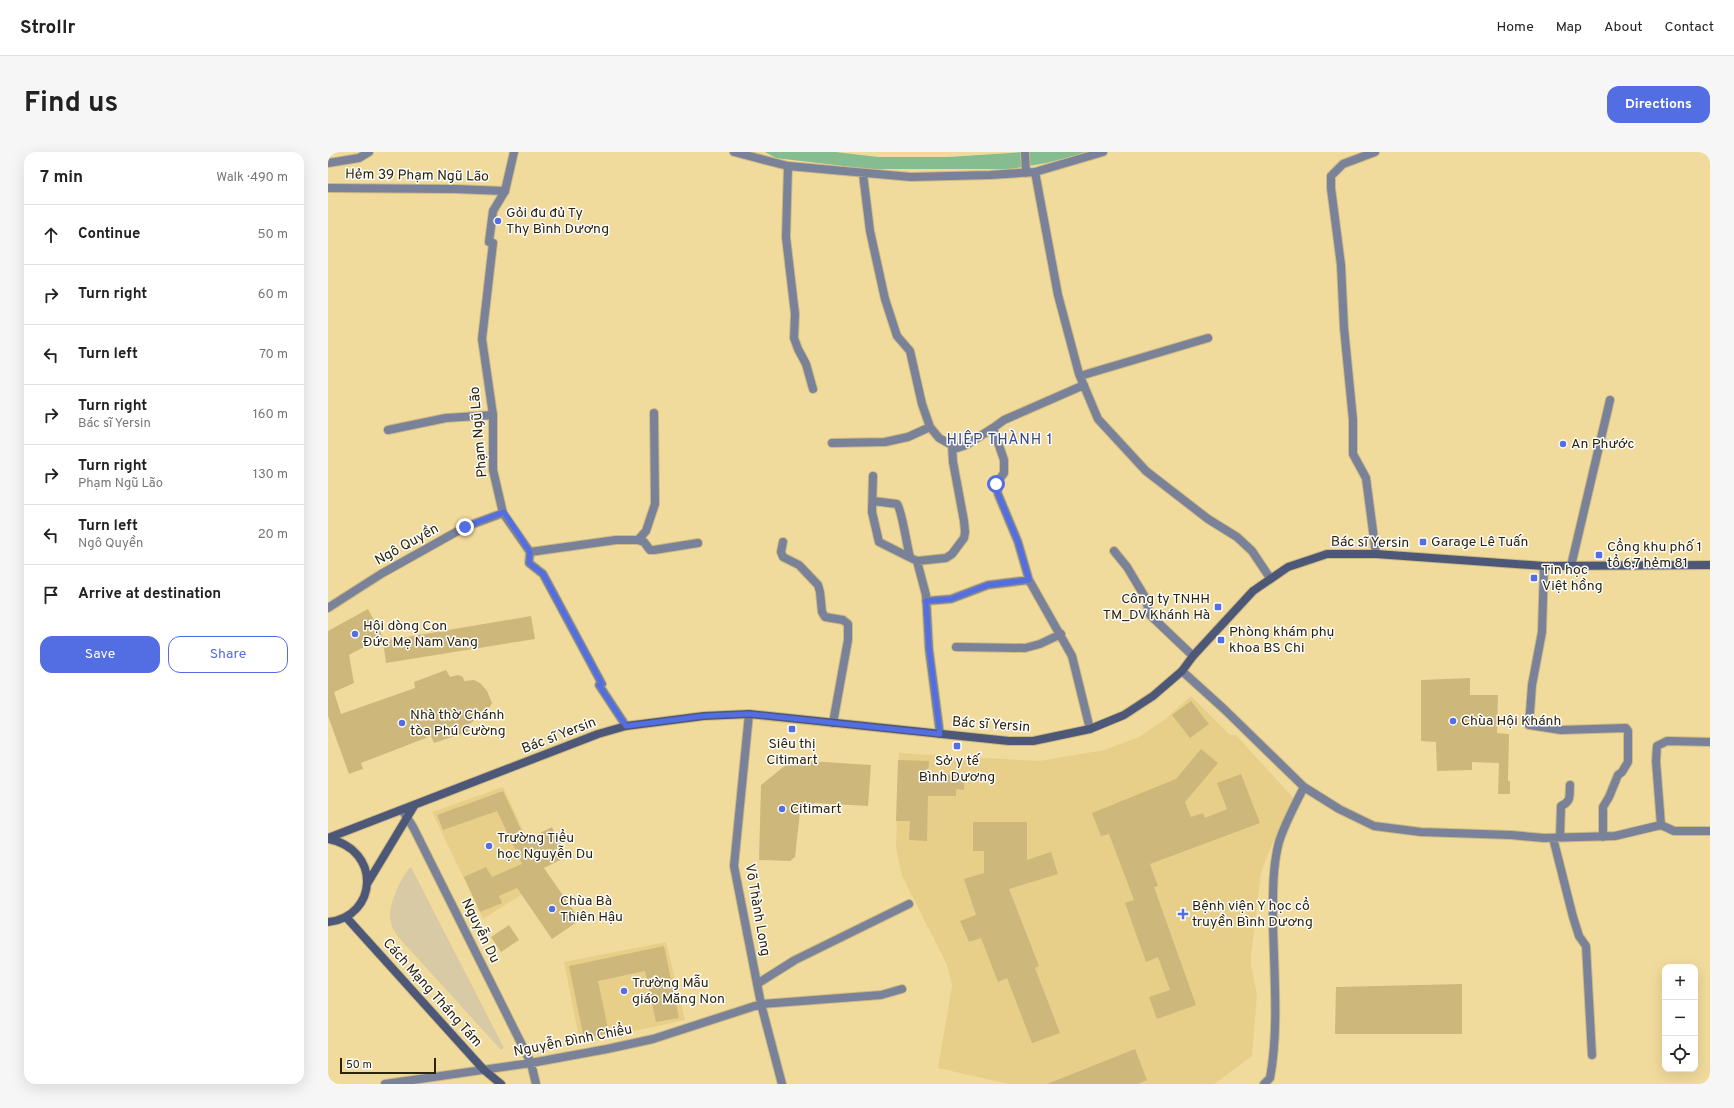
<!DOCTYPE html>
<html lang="en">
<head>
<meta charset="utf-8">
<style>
	body { margin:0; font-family:Overpass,sans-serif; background:#f6f6f6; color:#222 }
	.controls { position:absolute; right:12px; bottom:12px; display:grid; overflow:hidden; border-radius:8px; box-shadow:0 4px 16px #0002 }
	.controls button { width:36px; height:36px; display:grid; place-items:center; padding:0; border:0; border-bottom:1px solid #e0e0e0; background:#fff; color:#222; font:20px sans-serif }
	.scale { position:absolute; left:12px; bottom:10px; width:96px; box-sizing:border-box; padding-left:4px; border:2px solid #2c240a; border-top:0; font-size:11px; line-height:14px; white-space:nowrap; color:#2c240a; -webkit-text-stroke:3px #fdfdfd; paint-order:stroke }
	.stop { position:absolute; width:12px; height:12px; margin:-9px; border:3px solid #536de2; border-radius:50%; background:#fff }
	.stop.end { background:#536de2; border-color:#fff; box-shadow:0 1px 4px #0008 }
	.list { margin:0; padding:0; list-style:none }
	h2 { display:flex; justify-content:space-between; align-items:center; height:52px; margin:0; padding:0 16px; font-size:17px }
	h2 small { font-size:13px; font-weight:400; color:#767676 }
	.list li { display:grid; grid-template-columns:26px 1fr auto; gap:12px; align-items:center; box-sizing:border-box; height:60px; padding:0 16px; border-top:1px solid #e0e0e0 }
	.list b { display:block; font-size:15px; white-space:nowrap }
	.list p { margin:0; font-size:13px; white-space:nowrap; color:#767676 }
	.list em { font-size:13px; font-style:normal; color:#767676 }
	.actions { display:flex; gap:8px; padding:12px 16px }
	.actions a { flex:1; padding:9px 0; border:1px solid #536de2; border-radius:12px; text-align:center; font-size:14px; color:#536de2 }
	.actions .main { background:#536de2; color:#fff }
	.icon { flex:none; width:22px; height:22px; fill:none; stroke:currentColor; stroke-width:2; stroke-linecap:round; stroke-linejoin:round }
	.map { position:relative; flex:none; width:1382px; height:932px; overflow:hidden; border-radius:12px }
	header { display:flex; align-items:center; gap:24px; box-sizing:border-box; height:56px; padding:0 20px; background:#fff; border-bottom:1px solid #e0e0e0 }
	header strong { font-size:19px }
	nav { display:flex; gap:22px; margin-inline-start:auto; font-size:14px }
	.intro { display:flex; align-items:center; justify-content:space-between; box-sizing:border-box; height:96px; padding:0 24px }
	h1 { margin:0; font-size:28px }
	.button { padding:10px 18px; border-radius:12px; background:#536de2; color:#fff; font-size:14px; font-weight:700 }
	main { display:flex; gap:24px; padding:0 24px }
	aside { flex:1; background:#fff; border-radius:12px; box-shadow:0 4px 16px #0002 }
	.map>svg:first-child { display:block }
	.built { fill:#e8cf89 }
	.green { fill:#d7caa5 }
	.water { fill:#85bc90 }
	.building { fill:#cdb77a }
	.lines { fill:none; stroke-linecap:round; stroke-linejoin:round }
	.minor-casing { stroke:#ceba82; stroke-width:10 }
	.tertiary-casing { stroke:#ceba82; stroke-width:10 }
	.secondary-casing { stroke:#ceba82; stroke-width:10 }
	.minor { stroke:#7a829a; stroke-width:8 }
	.tertiary { stroke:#7a829a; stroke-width:8 }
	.secondary { stroke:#4d5879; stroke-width:8 }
	.route { stroke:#536de2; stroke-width:5 }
	.poi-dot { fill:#536de2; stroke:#fdfdfd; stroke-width:1.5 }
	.labels { text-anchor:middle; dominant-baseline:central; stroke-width:3; stroke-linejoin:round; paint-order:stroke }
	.street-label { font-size:14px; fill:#2c240a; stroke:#fdfdfd }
	.poi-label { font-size:14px; fill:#2c240a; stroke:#fdfdfd; text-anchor:start }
	.neighbourhood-label { font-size:15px; letter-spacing:1px; fill:#384782; stroke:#fdfdfd }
</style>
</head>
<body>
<header>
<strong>Strollr</strong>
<nav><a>Home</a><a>Map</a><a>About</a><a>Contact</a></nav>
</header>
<div class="intro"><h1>Find us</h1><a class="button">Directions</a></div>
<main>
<aside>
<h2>7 min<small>Walk · 490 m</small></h2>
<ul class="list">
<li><svg class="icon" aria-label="ahead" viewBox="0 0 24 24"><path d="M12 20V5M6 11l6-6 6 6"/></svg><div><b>Continue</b></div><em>50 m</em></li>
<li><svg class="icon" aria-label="right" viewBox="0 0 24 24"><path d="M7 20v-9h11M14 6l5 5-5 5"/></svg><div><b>Turn right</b></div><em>60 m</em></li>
<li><svg class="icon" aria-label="left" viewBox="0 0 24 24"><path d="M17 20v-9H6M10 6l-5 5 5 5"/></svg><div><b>Turn left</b></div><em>70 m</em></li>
<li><svg class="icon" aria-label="right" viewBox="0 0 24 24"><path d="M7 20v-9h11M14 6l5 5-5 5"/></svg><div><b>Turn right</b><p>Bác sĩ Yersin</p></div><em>160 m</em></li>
<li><svg class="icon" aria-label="right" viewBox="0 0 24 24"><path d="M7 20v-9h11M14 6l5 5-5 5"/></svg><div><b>Turn right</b><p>Phạm Ngũ Lão</p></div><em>130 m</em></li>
<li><svg class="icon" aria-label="left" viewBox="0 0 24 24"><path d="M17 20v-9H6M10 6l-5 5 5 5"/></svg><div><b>Turn left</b><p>Ngô Quyền</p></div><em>20 m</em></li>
<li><svg class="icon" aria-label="arrive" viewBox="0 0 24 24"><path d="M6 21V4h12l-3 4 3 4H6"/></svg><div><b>Arrive at destination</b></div></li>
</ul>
<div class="actions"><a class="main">Save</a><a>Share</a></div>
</aside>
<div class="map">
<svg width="1382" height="932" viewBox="0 0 1382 932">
	<rect width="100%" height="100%" fill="#f1db9c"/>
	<!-- built -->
	<path class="built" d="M863,544L902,583H908L969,650L945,690L933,720L923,804V812L929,843L924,904L886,932H681L610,916L624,834L619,813L574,724L568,696L571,601L711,609L776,598L811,585L836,568Z
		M175,635L218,727L155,767L104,660Z
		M338,790L357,868L252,891L236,810Z"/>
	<!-- green -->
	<path class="green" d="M83,715L176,896L173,898L72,787C66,780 61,771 62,761C63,749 74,722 83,715Z"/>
	<!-- water -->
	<path class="water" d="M437,0H507L550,5H620L696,0H762L718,11L682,17H541L448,6Z"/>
	<!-- building -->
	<path class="building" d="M40,457L55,485L21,503L26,531L6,540L13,562L87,536L86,530L118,518L122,525L130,523L135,525L136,529L146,528L152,531L159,539L164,551L159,560L140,573L142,579L106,591L103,584L33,611L35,617L21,622L0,564V479Z
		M203,464L207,487L58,511L55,489Z
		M1142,526V543H1170L1169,581L1181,582L1180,629H1182V642H1170L1171,611L1144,610V618L1109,619L1108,590L1093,589V528Z
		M863,549L881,572L862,586L844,563Z
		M873,597L890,611L857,650L863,665L875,661L877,666L899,657L889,631L913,622L932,671L822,712L830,734L826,735L868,853L829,867L821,845L842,838L830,805L818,810L797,751L806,748L781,682L773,684L764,661L848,627Z
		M464,608L543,613L540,654L486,651L472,660L467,705L462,709L431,708L433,633Z
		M570,608L601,609L600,622L637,623L636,638L628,637V644H600L599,689L581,688L582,669H568Z
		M175,639L198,688L224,675L238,705L216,716L252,768L224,787L189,736L171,744L174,751L152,760L136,725L158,715L164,725L194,712L169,659L115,678L109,663Z
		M645,670H699V708L723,700L730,722L681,737L711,814L707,816L732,881L704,891L679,826L670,830L653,786L641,790L632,769L648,763L636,727L656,721V699H645Z
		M181,773L191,788L173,800L163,785Z
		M336,794L351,866L328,870L317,819L270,829L281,881L256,887L241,814Z
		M1134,832V882H1007L1008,835Z
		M807,897L819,928L810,932H719Z"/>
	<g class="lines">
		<!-- minor casing -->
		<g class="minor-casing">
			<path id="minor" d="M406,0L460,14L583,25L662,23L707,20L775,0
				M697,0L698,21
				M1047,0L1015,12L1003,24V36L1013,113L1016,176L1025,268V302L1038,326L1048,402
				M0,11L31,6L41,0
				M460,14L458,85L467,162L466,186L470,197L478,212L485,237
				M707,20L730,143L751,222L770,267L818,319L880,367L909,385L924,399L942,426
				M535,22L542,79L557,147L569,184L582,199L594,252L602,275L611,286L629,296L638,293L665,276
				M0,36L127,37L177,39
				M752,224L880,186
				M756,233L676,268L665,276L676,308V321L668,332L670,342L690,390L701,428L744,504L762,577
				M60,278L118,266L165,263
				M504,291L557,290L580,285L602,275
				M545,324L544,360L551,390L589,409L598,443L601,497L612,582
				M545,349L569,352C574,358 579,395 582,405
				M310,388L318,379L327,352L326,261
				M455,390L453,400L455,405L471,413L490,433L492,440L494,460L497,465L515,468L520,472V488L505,571
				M786,399L799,415L817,445L822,463L865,504
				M202,400L288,388H310L316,390L322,398H326L370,391
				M589,409L618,406L624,402L636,386L637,380L636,369L625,310L624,293
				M1216,414L1214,480L1204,533L1201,573L1233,578L1298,576L1300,579V610L1294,620L1290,623L1281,645L1275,655V685
				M1243,414L1282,248
				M598,449L623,447L660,433L701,428
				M0,456L53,422L137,375L175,361
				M628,495L697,496L712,492L733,482
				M854,519L896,557L976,635L1011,657L1046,674L1093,680L1183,683L1216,686L1287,684L1333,673
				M421,562L406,714L433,852L454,932
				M76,661L85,675L203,911L208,932
				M1333,673L1328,609L1329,594L1339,589L1382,590
				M1333,673L1346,679H1382
				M1232,685L1233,654C1244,649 1241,644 1242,633
				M1225,686L1245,765L1251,784L1258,794L1264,903
				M429,832L467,808L581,752
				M57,932L203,911L279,897L325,887L433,852L553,843L574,837
				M936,932L942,926C951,879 946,821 945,772C945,745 944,716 951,690C957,671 967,653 976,635"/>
		</g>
		<!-- tertiary casing -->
		<g class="tertiary-casing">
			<path id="tertiary" d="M186,0L177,39L165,59L161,90L165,91L154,187L165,263V318L175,361L202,400L201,411L215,422L274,532L271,533L298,574"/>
		</g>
		<!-- secondary casing -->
		<g class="secondary-casing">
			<path id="secondary" d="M0,686L270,582L298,574L376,564L421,562L681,589H705L762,577L796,563L825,544L854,519L865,504L925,439L960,415L999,402H1048L1216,414L1382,413
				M39,732L86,654
				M18,765L156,918L173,932
				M0,770C50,765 54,697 0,687"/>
		</g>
		<!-- minor -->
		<use href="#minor" class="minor"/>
		<!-- tertiary -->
		<use href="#tertiary" class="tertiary"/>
		<!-- secondary -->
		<use href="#secondary" class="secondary"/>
	</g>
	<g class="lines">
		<!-- route -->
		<path class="route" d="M137,375L176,360L202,400L201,411L215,422L274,532L271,533L298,574L376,564L421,562L612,582L601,496L598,449L623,447L660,433L701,428L690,390L670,342L668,332"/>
	</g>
	<!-- markers -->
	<g class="poi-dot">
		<circle cx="170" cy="69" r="4"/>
		<circle cx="1235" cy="292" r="4"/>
		<rect x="1091" y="386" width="8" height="8" rx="2"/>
		<rect x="1267" y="399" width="8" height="8" rx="2"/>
		<rect x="1202" y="422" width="8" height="8" rx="2"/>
		<rect x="886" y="451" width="8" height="8" rx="2"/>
		<circle cx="27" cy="482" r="4"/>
		<rect x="889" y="484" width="8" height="8" rx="2"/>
		<circle cx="1125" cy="569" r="4"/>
		<circle cx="74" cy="571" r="4"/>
		<rect x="460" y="573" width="8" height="8" rx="2"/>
		<rect x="625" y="590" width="8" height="8" rx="2"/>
		<circle cx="454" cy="657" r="4"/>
		<circle cx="161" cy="694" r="4"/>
		<circle cx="224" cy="757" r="4"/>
		<path d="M853 756h4v4h4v4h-4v4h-4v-4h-4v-4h4z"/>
		<circle cx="296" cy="839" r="4"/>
	</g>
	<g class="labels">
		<!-- street labels -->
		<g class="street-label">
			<text transform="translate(89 24) rotate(1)">Hẻm 39 Phạm Ngũ Lão</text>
			<text transform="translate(151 280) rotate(-95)">Phạm Ngũ Lão</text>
			<text transform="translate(1042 391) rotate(1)">Bác sĩ Yersin</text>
			<text transform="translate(79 393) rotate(-29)">Ngô Quyền</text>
			<text transform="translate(663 573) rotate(4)">Bác sĩ Yersin</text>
			<text transform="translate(231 584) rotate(-21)">Bác sĩ Yersin</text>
			<text transform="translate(429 758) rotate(80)">Võ Thành Long</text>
			<text transform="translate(152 779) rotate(64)">Nguyễn Du</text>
			<text transform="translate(104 841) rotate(48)">Cách Mạng Tháng Tám</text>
			<text transform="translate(245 889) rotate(-11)">Nguyễn Đình Chiểu</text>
		</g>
		<!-- poi labels -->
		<g class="poi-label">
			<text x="178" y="61">Gỏi đu đủ Ty<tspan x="178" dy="16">Thy Bình Dương</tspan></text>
			<text x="1243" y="292">An Phước</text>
			<text x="1103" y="390">Garage Lê Tuấn</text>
			<text x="1279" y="395">Cổng khu phố 1<tspan x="1279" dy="16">tổ 6,7 hẻm 81</tspan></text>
			<text x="1214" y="418">Tin học<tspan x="1214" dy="16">Việt hồng</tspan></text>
			<text x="882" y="447" text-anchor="end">Công ty TNHH<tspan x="882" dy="16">TM_DV Khánh Hà</tspan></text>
			<text x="35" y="474">Hội dòng Con<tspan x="35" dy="16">Đức Mẹ Nam Vang</tspan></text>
			<text x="901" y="480">Phòng khám phụ<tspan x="901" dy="16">khoa BS Chi</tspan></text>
			<text x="82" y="563">Nhà thờ Chánh<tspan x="82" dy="16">tòa Phú Cường</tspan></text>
			<text x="1133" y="569">Chùa Hội Khánh</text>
			<text x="464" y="592" text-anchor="middle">Siêu thị<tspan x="464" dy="16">Citimart</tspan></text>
			<text x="629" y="609" text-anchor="middle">Sở y tế<tspan x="629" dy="16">Bình Dương</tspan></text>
			<text x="462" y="657">Citimart</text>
			<text x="169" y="686">Trường Tiểu<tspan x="169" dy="16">học Nguyễn Du</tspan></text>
			<text x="232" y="749">Chùa Bà<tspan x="232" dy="16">Thiên Hậu</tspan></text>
			<text x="864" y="754">Bệnh viện Y học cổ<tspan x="864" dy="16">truyền Bình Dương</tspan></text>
			<text x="304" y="831">Trường Mẫu<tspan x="304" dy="16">giáo Măng Non</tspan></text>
		</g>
		<!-- neighbourhood labels -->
		<g class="neighbourhood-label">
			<text x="672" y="288">HIỆP THÀNH 1</text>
		</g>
	</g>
</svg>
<div class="controls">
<button>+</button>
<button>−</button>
<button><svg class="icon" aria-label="locate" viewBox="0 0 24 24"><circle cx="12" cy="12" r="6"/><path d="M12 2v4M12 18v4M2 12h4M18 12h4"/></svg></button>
</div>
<div class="scale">50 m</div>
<div class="stop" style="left:668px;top:332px"></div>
<div class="stop end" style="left:137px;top:375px"></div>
</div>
</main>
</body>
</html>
